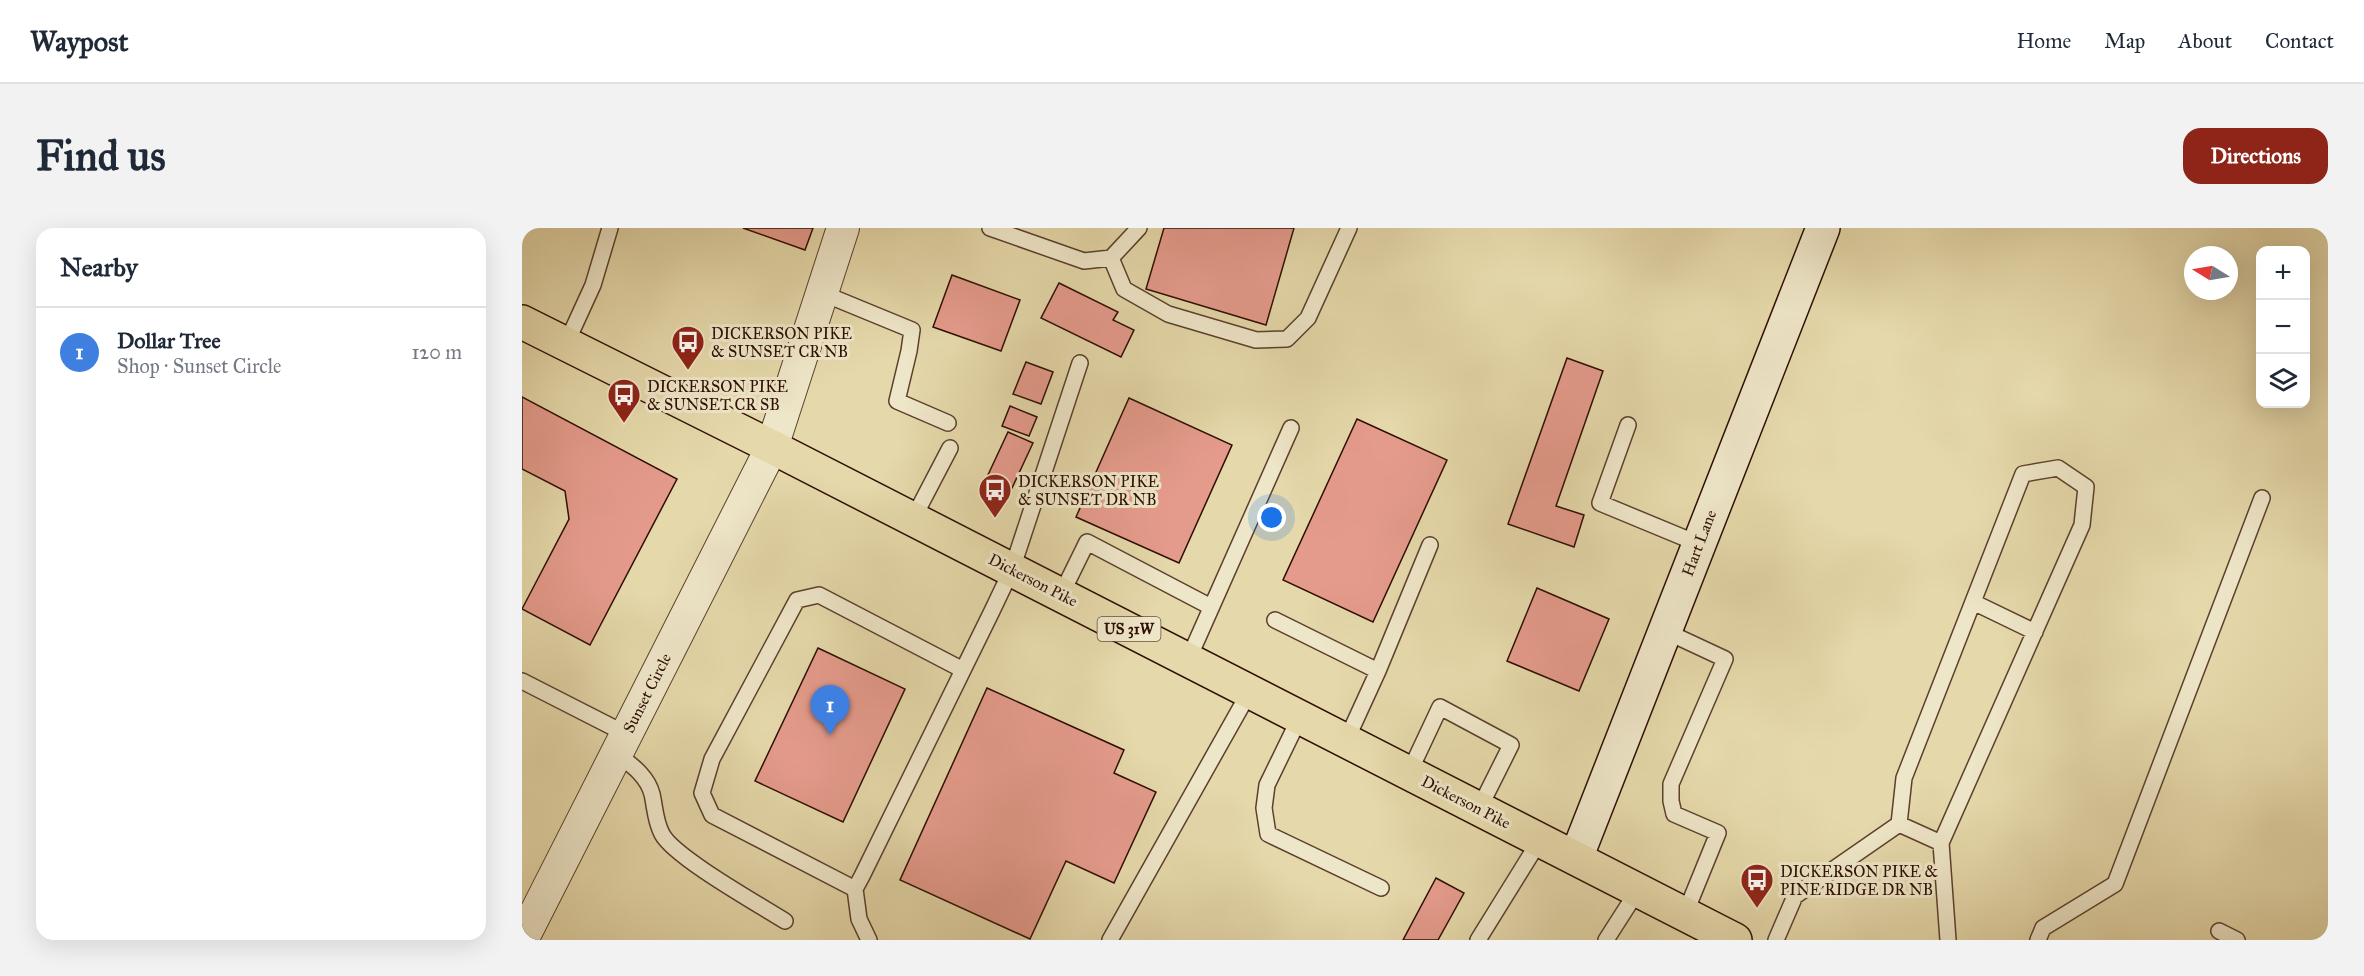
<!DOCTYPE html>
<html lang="en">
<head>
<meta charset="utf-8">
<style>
	body { margin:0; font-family:"IM FELL Great Primer",serif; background:#f2f2f3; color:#1f2937 }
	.controls { position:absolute; right:18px; top:18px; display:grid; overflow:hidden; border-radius:12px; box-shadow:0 6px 24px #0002 }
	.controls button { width:54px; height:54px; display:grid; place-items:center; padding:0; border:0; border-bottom:2px solid #e0e1e3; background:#fff; color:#1f2937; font:30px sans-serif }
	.compass { position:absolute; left:1662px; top:18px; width:54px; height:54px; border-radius:50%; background:#fff; box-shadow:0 6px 24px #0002; rotate:281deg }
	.you { position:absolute; left:750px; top:290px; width:21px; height:21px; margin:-15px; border:4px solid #fff; border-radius:50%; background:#1a73e8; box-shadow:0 0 0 9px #1a73e833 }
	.badge { display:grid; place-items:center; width:39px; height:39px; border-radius:50%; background:#8f2418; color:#fff; font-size:20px; font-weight:700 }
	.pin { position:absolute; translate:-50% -50px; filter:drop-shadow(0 2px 3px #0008) }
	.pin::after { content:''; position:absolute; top:32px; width:21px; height:18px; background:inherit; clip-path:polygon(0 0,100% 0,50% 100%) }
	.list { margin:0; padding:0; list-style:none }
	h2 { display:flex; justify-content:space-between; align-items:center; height:78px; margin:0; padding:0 24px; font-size:26px }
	h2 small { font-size:20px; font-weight:400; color:#747a83 }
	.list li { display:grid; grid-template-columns:39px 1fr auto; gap:18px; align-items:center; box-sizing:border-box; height:90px; padding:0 24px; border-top:2px solid #e0e1e3 }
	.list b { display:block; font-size:22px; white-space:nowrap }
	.list p { margin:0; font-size:20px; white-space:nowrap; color:#747a83 }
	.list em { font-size:20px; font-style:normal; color:#747a83 }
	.icon { flex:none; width:33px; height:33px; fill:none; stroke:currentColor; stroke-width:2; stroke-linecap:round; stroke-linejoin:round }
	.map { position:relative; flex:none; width:1806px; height:712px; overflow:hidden; border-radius:18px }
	header { display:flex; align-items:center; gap:36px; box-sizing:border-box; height:84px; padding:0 30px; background:#fff; border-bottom:2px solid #e0e1e3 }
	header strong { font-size:28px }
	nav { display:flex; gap:33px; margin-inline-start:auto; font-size:21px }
	.intro { display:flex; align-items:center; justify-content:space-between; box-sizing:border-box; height:144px; padding:0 36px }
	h1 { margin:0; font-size:42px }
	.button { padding:15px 27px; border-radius:18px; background:#8f2418; color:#fff; font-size:21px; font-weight:700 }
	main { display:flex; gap:36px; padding:0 36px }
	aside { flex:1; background:#fff; border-radius:18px; box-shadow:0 6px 24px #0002 }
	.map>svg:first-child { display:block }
	.building { fill:#e59b8c; stroke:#2e0e03; stroke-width:1.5 }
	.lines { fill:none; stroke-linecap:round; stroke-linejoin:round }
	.service-casing { stroke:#5c402d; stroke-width:18 }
	.minor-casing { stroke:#5c402d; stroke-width:34 }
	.secondary-casing { stroke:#2e0e03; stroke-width:36 }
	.primary-casing { stroke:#2e0e03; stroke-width:36 }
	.service { stroke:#eee6c8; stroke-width:15 }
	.minor { stroke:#eee6c8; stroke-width:32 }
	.secondary { stroke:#eee6c8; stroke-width:33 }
	.primary { stroke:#e5d8aa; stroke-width:33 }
	.labels { text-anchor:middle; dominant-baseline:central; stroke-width:6; stroke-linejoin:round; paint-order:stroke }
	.shield { fill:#eee6c8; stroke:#684f3e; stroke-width:1.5 }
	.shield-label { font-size:15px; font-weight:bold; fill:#2e0e03 }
	.poi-label { font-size:16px; fill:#2e0e03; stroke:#eee6c8; text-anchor:start }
	.street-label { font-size:16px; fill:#2e0e03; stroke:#eee6c8 }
</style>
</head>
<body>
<header>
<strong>Waypost</strong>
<nav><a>Home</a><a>Map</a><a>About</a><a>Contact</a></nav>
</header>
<div class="intro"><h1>Find us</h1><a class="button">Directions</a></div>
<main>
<aside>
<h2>Nearby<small></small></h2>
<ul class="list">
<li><span class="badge" style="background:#3f7fe0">1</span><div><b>Dollar Tree</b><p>Shop · Sunset Circle</p></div><em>120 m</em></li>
</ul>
</aside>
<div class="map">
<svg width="1806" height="712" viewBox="0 0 1806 712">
	<rect width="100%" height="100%" fill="#e5d8aa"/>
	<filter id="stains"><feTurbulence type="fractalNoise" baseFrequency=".00333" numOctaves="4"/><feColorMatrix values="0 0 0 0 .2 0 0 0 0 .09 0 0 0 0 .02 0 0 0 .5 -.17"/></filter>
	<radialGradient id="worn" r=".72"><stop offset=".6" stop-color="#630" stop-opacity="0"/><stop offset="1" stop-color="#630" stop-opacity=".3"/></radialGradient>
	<!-- building -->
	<path class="building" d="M221,0H291L283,22Z
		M642,0H772L744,97L624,61Z
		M430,47L498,72L479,123L411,99Z
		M537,55L596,84L591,92L612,102L599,129L519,90Z
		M1045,130L1081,143L1034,278L1062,287L1052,319L986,296Z
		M504,134L531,144L519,176L491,166Z
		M0,169L155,251L68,417L0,381L47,291L43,263L0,241Z
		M607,170L710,217L657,335L554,289Z
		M488,178L515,189L507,208L480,198Z
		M835,191L925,232L851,394L761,352Z
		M486,204L511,215L490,260L465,249Z
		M1015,360L1087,391L1057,463L985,433Z
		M296,420L383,461L321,594L233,553Z
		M465,460L602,522L592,545L634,564L592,655L544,633L508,711L378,652Z
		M914,650L942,665L916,712H881Z"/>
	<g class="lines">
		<!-- service casing -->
		<g class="service-casing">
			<path id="service" d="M468,0L562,33L589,30L617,0
				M589,30L602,61L646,86L734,112L765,111L786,90L827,0
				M300,65L390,102L387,123L375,173L426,195
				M44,116L71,57L88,0
				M1106,197L1078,275L1177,316
				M391,291L428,220
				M539,367L565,314L689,379
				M1451,374L1513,404
				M753,392L856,443L824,513
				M1143,403L1203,431L1149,556V573L1152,586L1196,605L1163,686
				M666,432L769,200
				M441,442L297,367L275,372L190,531L180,565L190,587L333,661L340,648L470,383L490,341L558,135
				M856,443L908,317
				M0,453L104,506
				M778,489L745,557L742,580L746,606L859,660
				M94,525C108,536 125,547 130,566C133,579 133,593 140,606C152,629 236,676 263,693
				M887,545L918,479L989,517L957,581
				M1377,596L1419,615
				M333,661L337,691L347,712
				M1697,703L1715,712
				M588,712L728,463
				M956,712L1018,612
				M1084,712L1116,662
				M1254,712L1273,668L1377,596L1382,550L1501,246L1536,240L1564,259L1560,297L1419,615L1426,712
				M1516,712L1521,700L1593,656L1740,270"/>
		</g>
		<!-- minor casing -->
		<g class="minor-casing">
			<path id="minor" d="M0,712L250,219L321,0"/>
		</g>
		<!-- secondary casing -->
		<g class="secondary-casing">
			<path id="secondary" d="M1054,630L1301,0"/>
		</g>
		<!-- primary casing -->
		<g class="primary-casing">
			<path id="primary" d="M0,94L250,219L1213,712"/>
		</g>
		<!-- service -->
		<use href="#service" class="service"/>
		<!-- minor -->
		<use href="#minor" class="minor"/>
		<!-- secondary -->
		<use href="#secondary" class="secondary"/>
		<!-- primary -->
		<use href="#primary" class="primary"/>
	</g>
	<!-- icons -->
	<defs>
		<g id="bus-pin" transform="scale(1.725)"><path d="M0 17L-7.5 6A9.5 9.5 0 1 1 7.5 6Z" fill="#8f2418" stroke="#eee6c8"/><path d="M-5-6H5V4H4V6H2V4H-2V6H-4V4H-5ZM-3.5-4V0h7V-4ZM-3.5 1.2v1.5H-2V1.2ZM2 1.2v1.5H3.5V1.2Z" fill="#fff"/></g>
	</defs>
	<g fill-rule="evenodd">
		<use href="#bus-pin" x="166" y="114"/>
		<use href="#bus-pin" x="102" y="167"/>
		<use href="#bus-pin" x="473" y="262"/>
		<use href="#bus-pin" x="1235" y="652"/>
	</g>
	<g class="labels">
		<!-- shield labels -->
		<rect class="shield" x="575.5" y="389" width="63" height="24" rx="4.5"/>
		<g class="shield-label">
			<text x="607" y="401">US 31W</text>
		</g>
		<!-- poi labels -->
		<g class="poi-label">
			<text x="189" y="105">DICKERSON PIKE<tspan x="189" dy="18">&amp; SUNSET CR NB</tspan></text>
			<text x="125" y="158">DICKERSON PIKE<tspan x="125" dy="18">&amp; SUNSET CR SB</tspan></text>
			<text x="496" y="253">DICKERSON PIKE<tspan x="496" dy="18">&amp; SUNSET DR NB</tspan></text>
			<text x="1258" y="643">DICKERSON PIKE &amp;<tspan x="1258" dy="18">PINE RIDGE DR NB</tspan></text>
		</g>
		<!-- street labels -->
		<g class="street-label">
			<text transform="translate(1177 315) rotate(-69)">Hart Lane</text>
			<text transform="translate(511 352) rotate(27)">Dickerson Pike</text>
			<text transform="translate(125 465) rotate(-63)">Sunset Circle</text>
			<text transform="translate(944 574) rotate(27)">Dickerson Pike</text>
		</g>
	</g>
	<rect width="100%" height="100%" filter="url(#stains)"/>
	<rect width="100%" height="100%" fill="url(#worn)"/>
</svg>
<div class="controls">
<button>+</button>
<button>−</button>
<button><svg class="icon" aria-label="layers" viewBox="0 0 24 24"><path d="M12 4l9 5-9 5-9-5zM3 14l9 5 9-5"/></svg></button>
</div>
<svg class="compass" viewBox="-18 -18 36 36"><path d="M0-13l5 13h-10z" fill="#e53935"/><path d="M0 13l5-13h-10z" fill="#747a83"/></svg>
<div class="you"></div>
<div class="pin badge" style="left:308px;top:507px;background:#3f7fe0">1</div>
</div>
</main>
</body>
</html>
